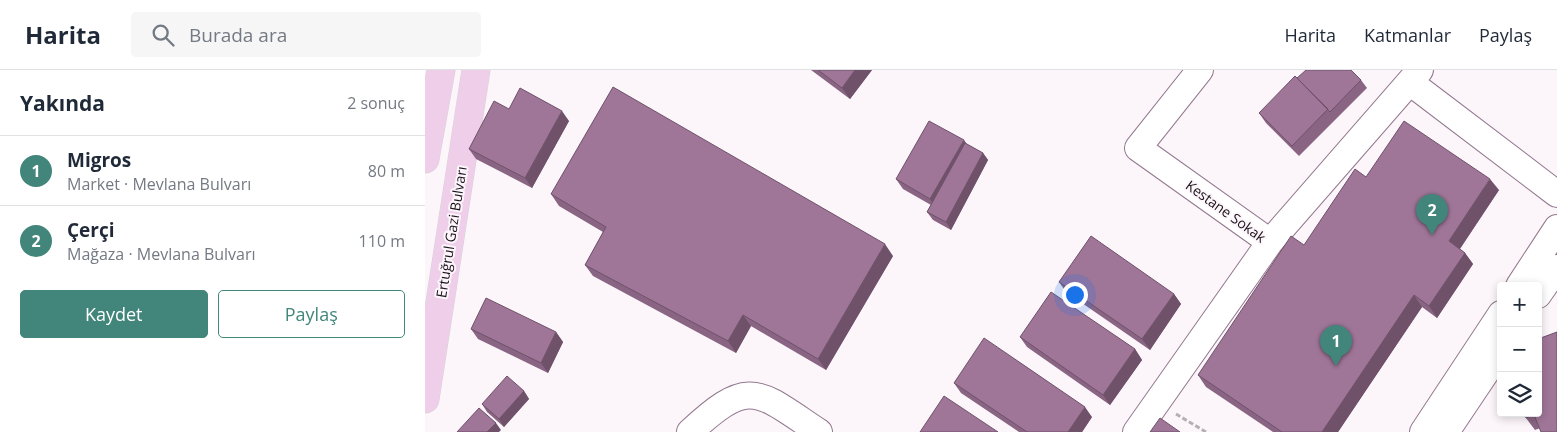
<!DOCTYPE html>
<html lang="tr">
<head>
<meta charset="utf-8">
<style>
	body { margin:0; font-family:"Open Sans",sans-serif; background:#f6f6f7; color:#1f2937 }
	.controls { position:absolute; right:15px; bottom:15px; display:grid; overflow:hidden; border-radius:5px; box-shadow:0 2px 8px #0003 }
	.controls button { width:45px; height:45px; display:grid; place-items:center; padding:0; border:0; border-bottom:1px solid #e0e1e3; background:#fff; color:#1f2937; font:25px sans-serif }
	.you { position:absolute; left:649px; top:224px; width:18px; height:18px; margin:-12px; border:4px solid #fff; border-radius:50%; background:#1a73e8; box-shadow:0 0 0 8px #1a73e833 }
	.badge { display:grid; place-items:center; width:32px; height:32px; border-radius:50%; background:#42867b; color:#fff; font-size:16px; font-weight:700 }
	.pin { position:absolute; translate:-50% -41px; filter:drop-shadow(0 1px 2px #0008) }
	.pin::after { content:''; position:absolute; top:26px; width:18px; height:15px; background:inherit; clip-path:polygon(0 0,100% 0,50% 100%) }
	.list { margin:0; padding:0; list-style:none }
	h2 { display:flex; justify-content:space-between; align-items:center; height:65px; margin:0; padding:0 20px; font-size:21px }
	h2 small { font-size:16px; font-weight:400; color:#747a83 }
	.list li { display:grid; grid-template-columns:32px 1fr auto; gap:15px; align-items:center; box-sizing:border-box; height:70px; padding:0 20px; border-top:1px solid #e0e1e3 }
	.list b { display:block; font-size:19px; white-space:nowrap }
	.list p { margin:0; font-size:16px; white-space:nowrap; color:#747a83 }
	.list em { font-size:16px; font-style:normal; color:#747a83 }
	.actions { display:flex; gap:10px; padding:15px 20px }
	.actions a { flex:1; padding:11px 0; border:1px solid #42867b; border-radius:5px; text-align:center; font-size:18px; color:#42867b }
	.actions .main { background:#42867b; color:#fff }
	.icon { flex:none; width:28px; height:28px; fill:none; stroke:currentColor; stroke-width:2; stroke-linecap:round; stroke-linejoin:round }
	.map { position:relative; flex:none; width:1132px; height:362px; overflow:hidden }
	header { display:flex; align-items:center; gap:30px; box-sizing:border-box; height:70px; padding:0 25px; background:#fff; border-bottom:1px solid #e0e1e3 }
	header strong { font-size:24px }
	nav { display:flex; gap:28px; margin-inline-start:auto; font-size:18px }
	.search { width:350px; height:45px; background:#f6f6f7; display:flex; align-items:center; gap:12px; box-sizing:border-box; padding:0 18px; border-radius:5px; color:#747a83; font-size:19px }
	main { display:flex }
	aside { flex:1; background:#fff }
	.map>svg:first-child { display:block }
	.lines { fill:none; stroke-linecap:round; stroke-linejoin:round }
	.minor-casing { stroke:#93788f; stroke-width:28 }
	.major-casing { stroke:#d6d4d6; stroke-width:29 }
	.path { stroke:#b6afb5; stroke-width:3; stroke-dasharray:5 2.5; stroke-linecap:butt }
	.minor { stroke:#fff; stroke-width:26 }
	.major { stroke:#efceea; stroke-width:28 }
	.wall { fill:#896583 }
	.shaded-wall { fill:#6f526a }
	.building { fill:#9f7598; stroke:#6f526a }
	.labels { text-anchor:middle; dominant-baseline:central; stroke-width:4; stroke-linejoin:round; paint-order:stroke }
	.street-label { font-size:14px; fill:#1b111a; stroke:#fcf6fb }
</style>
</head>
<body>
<header>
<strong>Harita</strong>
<div class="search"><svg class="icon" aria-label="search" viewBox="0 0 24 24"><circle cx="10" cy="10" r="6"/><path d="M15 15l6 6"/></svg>Burada ara</div>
<nav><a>Harita</a><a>Katmanlar</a><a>Paylaş</a></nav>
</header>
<main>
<aside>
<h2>Yakında<small>2 sonuç</small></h2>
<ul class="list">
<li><span class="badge">1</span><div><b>Migros</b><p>Market · Mevlana Bulvarı</p></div><em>80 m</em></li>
<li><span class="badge">2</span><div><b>Çerçi</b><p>Mağaza · Mevlana Bulvarı</p></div><em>110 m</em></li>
</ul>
<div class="actions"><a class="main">Kaydet</a><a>Paylaş</a></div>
</aside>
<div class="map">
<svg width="1132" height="362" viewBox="0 0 1132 362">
	<rect width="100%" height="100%" fill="#fcf6fb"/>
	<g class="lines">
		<!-- minor casing -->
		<g class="minor-casing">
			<path id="minor" d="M775,0L713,78L845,172L995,0
				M986,13L1132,124
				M1094,216L1132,158
				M1113,225L1132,198
				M265,362C325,306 332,321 394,362
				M711,362L845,172
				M998,362L1076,244
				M1021,362L1076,280"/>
		</g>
		<!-- major casing -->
		<g class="major-casing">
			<path id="major" d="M0,89L16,0
				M0,329L51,0"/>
		</g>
		<!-- path -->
		<path class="path" d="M751,344L781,362"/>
		<!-- minor -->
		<use href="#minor" class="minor"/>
		<!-- major -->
		<use href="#major" class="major"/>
	</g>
	<!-- wall -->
	<path class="wall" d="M386,0H447L425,29Z
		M936,10L942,18L874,86L841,53L834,43Z
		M84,39L144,51L107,118L51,89L44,79Z
		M540,73L558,83L563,90L526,160L508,150L502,142L506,135L478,119L471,109Z
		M941,107L1074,120L1035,179L1040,183L1048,194L1012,248L997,237L913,362H848L781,317L773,305L879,175Z
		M126,124L468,186L401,300L326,256L311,283L168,206L160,195L178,162L134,136Z
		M634,212L749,224L756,234L725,280L641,222Z
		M46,259L131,262L138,272L123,303L53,269Z
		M595,267L710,279L717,290L685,335L602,277Z
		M529,313L667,347L657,362H594L536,323Z
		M99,321L104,329L79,357L62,342L57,334Z
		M1113,343L1115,358L1110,360L1101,348Z"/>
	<!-- shaded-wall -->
	<path class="shaded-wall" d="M430,0H447L425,29L417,18Z
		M137,41L144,51L107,118L100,108Z
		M539,70L546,80L512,139L505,129Z
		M558,83L563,90L526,160L521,152Z
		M1065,109L1074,120L1032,183L1024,171Z
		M460,174L468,186L401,300L393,289Z
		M1040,183L1048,194L1012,248L1004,236Z
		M749,224L756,234L725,280L717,269Z
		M989,225L997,237L913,362H897Z
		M318,245L326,256L311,283L303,271Z
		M131,262L138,272L123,303L116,293Z
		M710,279L717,290L685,335L678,325Z
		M99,321L104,329L79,357L74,349Z
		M660,337L667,347L657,362H643Z
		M71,353L76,360L74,362H62Z"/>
	<!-- building -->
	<path class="building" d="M393,0H430L417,18Z
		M881,0H926L936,10L905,42L872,8Z
		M870,6L903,39L867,76L834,43Z
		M188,17L460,174L393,289L318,245L303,271L160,195L181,157L126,124Z
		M95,18L137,41L100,108L44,79L69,31L84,39Z
		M504,51L539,70L505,129L471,109Z
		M979,51L1065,109L1024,171L1040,183L1004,236L989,225L897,362H857L773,305L866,166L879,175L930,99L941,107Z
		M540,73L558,83L521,152L502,142Z
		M666,166L749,224L717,269L634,212Z
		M626,222L710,279L678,325L595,267Z
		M61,228L131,262L116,293L46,259Z
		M1132,262V362H1116L1109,345L1101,348L1099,343H1113V269Z
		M559,268L660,337L643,362H602L529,313Z
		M82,306L99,321L74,349L57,334Z
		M519,326L573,362H495Z
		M54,338L71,353L62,362H32Z
		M735,348L755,362H725Z"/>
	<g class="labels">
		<!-- street labels -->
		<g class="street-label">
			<text transform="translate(801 141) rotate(36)">Kestane Sokak</text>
			<text transform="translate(26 162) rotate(-81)">Ertuğrul Gazi Bulvarı</text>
		</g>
	</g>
</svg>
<div class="controls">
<button>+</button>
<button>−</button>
<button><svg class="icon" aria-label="layers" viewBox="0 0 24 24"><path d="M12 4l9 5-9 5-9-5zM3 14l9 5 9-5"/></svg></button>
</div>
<div class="you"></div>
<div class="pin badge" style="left:911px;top:296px">1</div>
<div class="pin badge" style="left:1007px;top:165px">2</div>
</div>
</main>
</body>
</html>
